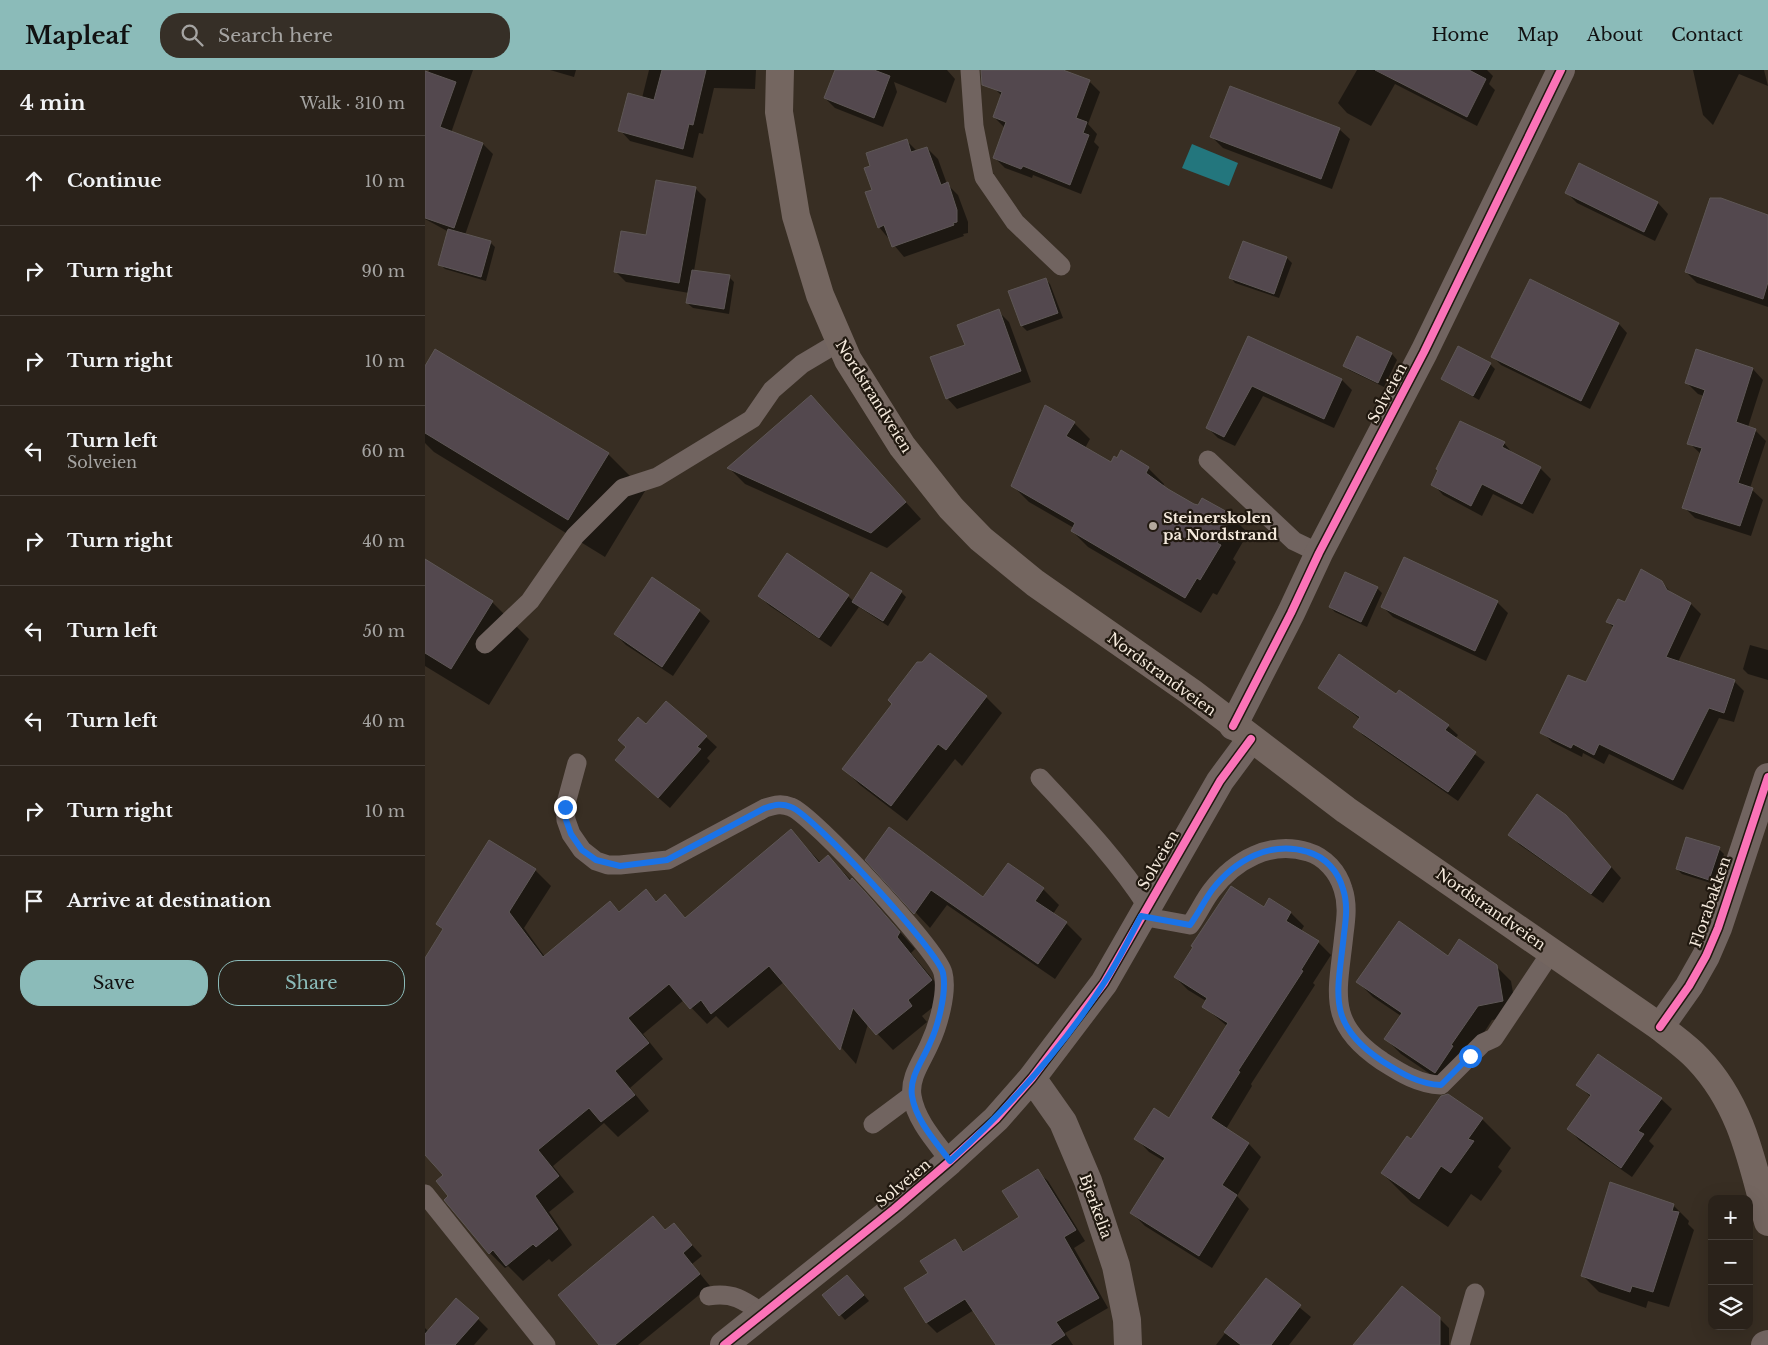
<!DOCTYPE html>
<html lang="en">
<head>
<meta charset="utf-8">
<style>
	body { margin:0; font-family:"Libre Baskerville",serif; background:#362f27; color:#f1f3f6 }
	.controls { position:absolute; right:15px; bottom:15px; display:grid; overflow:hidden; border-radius:10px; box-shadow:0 5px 20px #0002 }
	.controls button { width:45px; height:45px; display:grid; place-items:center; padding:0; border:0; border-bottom:1px solid #463f39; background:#2a221a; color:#f1f3f6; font:25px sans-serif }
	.stop { position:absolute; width:15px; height:15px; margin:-11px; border:4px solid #1a73e8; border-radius:50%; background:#fff }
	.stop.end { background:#1a73e8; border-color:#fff; box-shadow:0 1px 5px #0008 }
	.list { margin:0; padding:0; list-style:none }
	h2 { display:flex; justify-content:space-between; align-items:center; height:65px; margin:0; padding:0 20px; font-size:21px }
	h2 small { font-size:16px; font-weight:400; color:#a5a4a2 }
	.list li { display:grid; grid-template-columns:32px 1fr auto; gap:15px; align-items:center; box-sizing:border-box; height:90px; padding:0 20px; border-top:1px solid #463f39 }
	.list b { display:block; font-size:19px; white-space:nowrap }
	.list p { margin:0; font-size:16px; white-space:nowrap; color:#a5a4a2 }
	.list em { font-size:16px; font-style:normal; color:#a5a4a2 }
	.actions { display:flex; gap:10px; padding:15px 20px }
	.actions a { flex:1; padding:11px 0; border:1px solid #8bbbb9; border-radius:20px; text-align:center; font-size:18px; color:#8bbbb9 }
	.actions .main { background:#8bbbb9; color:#111 }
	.icon { flex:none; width:28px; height:28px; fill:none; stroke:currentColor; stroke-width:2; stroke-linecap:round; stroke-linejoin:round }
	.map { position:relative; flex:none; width:1343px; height:1275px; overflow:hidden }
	header { display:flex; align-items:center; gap:30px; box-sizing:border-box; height:70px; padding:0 25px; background:#8bbbb9; color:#111 }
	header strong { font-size:24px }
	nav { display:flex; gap:28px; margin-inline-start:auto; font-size:18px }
	.search { width:350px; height:45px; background:#362f27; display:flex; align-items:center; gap:12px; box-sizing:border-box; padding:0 18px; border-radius:20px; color:#a5a4a2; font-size:19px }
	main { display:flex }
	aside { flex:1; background:#2a221a }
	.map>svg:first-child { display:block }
	.water { fill:#23767d }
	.shadow { fill:#0007 }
	.building { fill:#53484e; stroke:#5e5756 }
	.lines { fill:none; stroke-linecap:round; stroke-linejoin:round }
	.service { stroke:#716460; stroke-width:19 }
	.minor { stroke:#716460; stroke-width:28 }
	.tertiary { stroke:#716460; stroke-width:28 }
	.secondary { stroke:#746660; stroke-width:28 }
	.cycleway-casing { stroke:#211910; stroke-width:11 }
	.cycleway { stroke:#fb73b8; stroke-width:8 }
	.route { stroke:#1a73e8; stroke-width:6 }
	.poi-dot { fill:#b3a89c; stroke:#211910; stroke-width:2 }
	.labels { text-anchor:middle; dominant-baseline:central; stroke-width:4.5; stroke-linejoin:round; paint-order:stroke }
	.street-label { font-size:15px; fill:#f5eadd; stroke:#211910 }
	.poi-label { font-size:15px; font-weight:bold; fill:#f5eadd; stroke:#211910; text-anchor:start }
</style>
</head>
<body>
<header>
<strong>Mapleaf</strong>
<div class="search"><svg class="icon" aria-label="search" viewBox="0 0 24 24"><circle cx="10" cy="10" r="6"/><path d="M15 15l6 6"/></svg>Search here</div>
<nav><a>Home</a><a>Map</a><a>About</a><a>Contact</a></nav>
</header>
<main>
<aside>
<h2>4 min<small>Walk · 310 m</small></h2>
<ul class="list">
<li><svg class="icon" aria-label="ahead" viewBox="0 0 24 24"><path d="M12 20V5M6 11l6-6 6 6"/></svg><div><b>Continue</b></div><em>10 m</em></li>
<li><svg class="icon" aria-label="right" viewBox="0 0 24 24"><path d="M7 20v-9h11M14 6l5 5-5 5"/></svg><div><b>Turn right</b></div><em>90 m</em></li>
<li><svg class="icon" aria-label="right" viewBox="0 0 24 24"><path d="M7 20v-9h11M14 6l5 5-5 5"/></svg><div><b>Turn right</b></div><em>10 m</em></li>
<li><svg class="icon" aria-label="left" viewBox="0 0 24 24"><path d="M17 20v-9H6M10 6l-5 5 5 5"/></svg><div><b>Turn left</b><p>Solveien</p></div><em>60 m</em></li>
<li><svg class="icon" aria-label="right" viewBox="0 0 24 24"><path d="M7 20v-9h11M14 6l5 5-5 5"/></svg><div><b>Turn right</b></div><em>40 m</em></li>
<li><svg class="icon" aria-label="left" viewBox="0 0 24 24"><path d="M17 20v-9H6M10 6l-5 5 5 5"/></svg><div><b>Turn left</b></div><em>50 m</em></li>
<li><svg class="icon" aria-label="left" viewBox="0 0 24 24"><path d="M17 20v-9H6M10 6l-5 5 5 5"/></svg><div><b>Turn left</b></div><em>40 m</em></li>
<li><svg class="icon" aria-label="right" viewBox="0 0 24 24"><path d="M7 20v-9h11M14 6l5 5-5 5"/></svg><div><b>Turn right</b></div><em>10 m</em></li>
<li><svg class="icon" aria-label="arrive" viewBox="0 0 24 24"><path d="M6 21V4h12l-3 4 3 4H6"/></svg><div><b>Arrive at destination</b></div></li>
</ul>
<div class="actions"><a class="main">Save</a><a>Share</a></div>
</aside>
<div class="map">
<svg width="1343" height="1275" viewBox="0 0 1343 1275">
	<rect width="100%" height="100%" fill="#382e23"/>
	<!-- water -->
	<path class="water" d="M767,74L813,93L804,116L757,98Z"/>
	<!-- shadow -->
	<path class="shadow" d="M4,0H48L26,63L58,74L68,84L40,165L65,172L70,177L61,211L20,199L15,194L24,162L0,149V13Z
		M125,0H151L149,7Z
		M224,0H331L330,19L289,18L278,64L274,63L268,88L205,71L195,60L217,28Z
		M411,0H522L530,9L521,33L469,12L472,22L458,57L410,38L400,28Z
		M575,0H637L664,11L675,22L663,54L672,64L669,72L674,77L656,124L608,105L607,108L580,98L569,87L580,58L569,47L577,26L569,18Z
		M932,0H1062L1068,6L1064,14L1070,20L1052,56L970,14L946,56L922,43L913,33Z
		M1268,0H1339L1343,16L1314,4L1288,55L1278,45Z
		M914,59L925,69L907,119L798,78L787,67Z
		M481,70L492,81L502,78L513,89L522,114L533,125L543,152V163L538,164L539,166L479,187L454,157L448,120Z
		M1154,95L1233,133L1243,144L1230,171L1152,133L1141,122Z
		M270,118L281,129L269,201L304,207L309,212L304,244L268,238L262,233L264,223L201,212L190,201Z
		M1343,145V237L1272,213L1261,202Z
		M818,172L862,188L867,193L854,228L810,213L805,207Z
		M620,209L625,214L638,248L602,261L597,256L585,222Z
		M1106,210L1194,254L1202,263L1165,339L1076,295L1068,287Z
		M573,241L584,252L606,312L532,339L522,328L541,275Z
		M824,267L917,310L927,320L909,358L838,326L810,376L793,368L783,358Z
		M932,268L967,284L972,290L959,317L924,300L919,295Z
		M1065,294L1070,299L1054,330L1023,313L1018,308Z
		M0,299L183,384L220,421L180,487L9,382L0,373Z
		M1328,299L1338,310L1323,357L1330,360L1341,371L1325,418L1338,430L1326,466L1270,448L1259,437L1276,384L1264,373L1279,326L1273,324L1262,313Z
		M386,327L496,449L462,478L320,414L304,398Z
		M649,353L665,369L660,378L686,393L723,398L739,414L738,417L769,436L805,445L821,461L817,468L819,470L808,489L811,492L792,525L788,523L776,543L663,477L647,461L649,458L604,432L587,415Z
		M1079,373L1089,385L1115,398L1126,409L1108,444L1068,424L1057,446L1018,425L1008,414Z
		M0,491L67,532L104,569L64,635L0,596Z
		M1237,512L1248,525L1266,534L1276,544L1253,592L1309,611L1319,621L1309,652L1294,648L1258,720L1184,684L1179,694L1158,683L1157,687L1127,672L1117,662L1161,614L1189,558L1183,552L1201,534Z
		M952,518L957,523L942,557L910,542L905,537Z
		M476,522L481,527L463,556L434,537L406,577L345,536L334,526H423L429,532Z
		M1072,532L1083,543L1061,591L968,547L958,537Z
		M274,541L285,551L248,606L201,575L190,564Z
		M1325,575L1343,580V610L1323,604L1318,599Z
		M915,585L971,626L1023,656L1033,665L1030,669L1060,692L1033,731L939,666L929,656L935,649L895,617Z
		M561,627L577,643L537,696L530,689L482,751L435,715L419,699Z
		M221,656L281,667L292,677L282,688L285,691L245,738L203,701Z
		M1141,746L1196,808L1178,833L1095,775L1085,765Z
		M366,761L396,793L403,787L456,840L490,879L486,883L522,926L497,946L502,952L468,980L443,954L431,994L359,912L303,958L291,946L282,954L259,930L218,964L238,989L205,1018L224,1041L193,1067L179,1053L128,1096L149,1122L124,1142L147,1175L127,1192L124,1189L98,1211L83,1196L80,1198L65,1183L25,1126L20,1105L0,1083V919L19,861L12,854L110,800L126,816L99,858L120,887L185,832L195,842L221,821L232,832L240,826L261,849Z
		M1294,779L1299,784L1289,814L1257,804L1252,799Z
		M442,790L559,828L618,819L634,835L628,844L641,853L657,869L630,909L522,835L505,858Z
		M844,830L866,843L879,856L876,861L893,872L906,885L888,913L890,915L826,1014L827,1016L801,1059L823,1073L836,1087L812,1126L824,1139L787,1198L720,1156L707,1143L739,1091L724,1082L711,1068L744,1049L802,956L778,936L781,931L763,920L750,907L839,838Z
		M1024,887L1071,896L1086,911L1092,946L1067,950L1024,1017L976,984L961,969L976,946L948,927L933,912Z
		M1153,1015L1236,1029L1247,1039L1224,1071L1229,1076L1207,1107L1154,1070L1144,1059L1166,1027Z
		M1057,1049L1086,1078L1073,1097L1077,1101L1056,1131L1046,1124L1023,1157L986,1132L957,1103L986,1070Z
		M612,1101L623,1111L660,1171L649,1178L683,1238L640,1263L648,1275H572L549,1240L512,1263L502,1253L481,1218L504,1203L529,1171L540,1182L595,1147Z
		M1248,1135L1264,1151L1263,1154L1269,1160L1244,1237L1223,1231L1221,1238L1174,1222L1158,1206Z
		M249,1155L277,1186L267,1194L285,1216L213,1275H176L241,1161Z
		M841,1210L886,1247L864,1275H791Z
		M427,1211L444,1231L420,1250L399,1226Z
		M1014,1248L1024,1258V1275H930Z
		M53,1249L63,1259L49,1275H0V1258L4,1262Z"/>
	<!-- building -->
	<path class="building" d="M237,0H281L268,55L264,54L258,79L193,61L203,23L229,30Z
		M410,0H449L465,6L449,48L399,28Z
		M556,0H638L665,10L651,48L662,52L658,63L664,65L645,115L598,96L596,99L568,88L581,52L568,47L577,22L557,15Z
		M950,0H1044L1061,9L1042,47Z
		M0,1L31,12L15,57L58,73L29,158L0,148Z
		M805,16L915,58L896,109L785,67Z
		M482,69L486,82L502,77L516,115L523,112L532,140V152L528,153L529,155L467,177L459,155L453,158L440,122L447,120L439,98L445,96L441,83Z
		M1154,93L1233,132L1219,162L1140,123Z
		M231,110L271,117L254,213L189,202L196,161L221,165Z
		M1285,128H1296L1343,145V212L1338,229L1260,202Z
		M23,159L66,171L56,207L13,195Z
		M818,171L862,187L849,224L804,208Z
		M267,200L305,205L299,239L261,233Z
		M621,208L633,243L596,256L583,221Z
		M1105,209L1194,253L1156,331L1066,287Z
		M574,239L596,301L521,329L505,287L540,275L532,255Z
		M823,266L917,309L899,349L827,316L799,367L781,358Z
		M932,266L967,283L953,313L918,296Z
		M1033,276L1066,293L1048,326L1016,309Z
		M10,279L184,383L143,450L0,363V296Z
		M1271,279L1328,298L1311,352L1331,359L1313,413L1328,418L1315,456L1257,438L1277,378L1262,374L1280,320L1260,313Z
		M386,325L481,432L446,463L302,398Z
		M620,335L650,352L641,366L686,392L689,386L692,388L696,380L724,397L721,403L743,419L769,434L773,435L777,428L806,444L801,452L803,453L792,473L796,475L775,510L772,508L760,528L646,461L650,453L586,416Z
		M1035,351L1080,372L1077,377L1116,397L1097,434L1057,414L1046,436L1006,415L1013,400L1011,399Z
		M362,483L424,525L394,568L333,526Z
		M979,487L1073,531L1050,581L956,537Z
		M0,489L68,531L26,599L0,583Z
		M1216,499L1237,511L1242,520L1266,533L1241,587L1310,610L1299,643L1284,638L1248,710L1174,674L1169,685L1148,674L1146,678L1115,663L1143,605L1161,612L1189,555L1181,552L1193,529L1200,532Z
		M446,502L477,521L458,551L427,532Z
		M920,502L953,517L936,552L904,537Z
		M227,507L275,540L237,597L189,564Z
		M505,583L562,626L521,680L513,674L466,736L417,699L467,634L463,630L492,592H497Z
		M914,584L971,624L974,620L1024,655L1020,660L1051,682L1023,722L928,657L935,647L893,618Z
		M241,631L282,666L272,677L276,679L233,728L190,690L201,677L193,670L213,647L221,654Z
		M1112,724L1141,745L1186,797L1166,824L1083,765Z
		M464,757L558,827L583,793L619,818L610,831L642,852L613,894L506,820L489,844L440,790Z
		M366,759L394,793L403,785L425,811L427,808L440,822L475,862L472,867L507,910L483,930L487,936L451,965L428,938L415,980L344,896L286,944L276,930L265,939L244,914L203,948L224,973L190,1001L210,1025L176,1052L164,1038L113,1080L134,1106L110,1126L133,1159L111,1177L108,1174L81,1196L68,1180L64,1184L19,1130L23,1126L11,1111L18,1105L0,1085V888L18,859L11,854L64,770L111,799L84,842L118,887L185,831L194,842L221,819L231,832L240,824L260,848Z
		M1261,767L1295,777L1284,810L1251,799Z
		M806,816L839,837L844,828L866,842L861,851L894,871L876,900L878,901L813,1001L815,1002L786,1048L824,1073L797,1115L812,1125L774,1186L705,1143L740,1088L709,1069L729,1038L744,1048L803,953L777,937L782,928L749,907L768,877L766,876Z
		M974,851L1023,886L1034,869L1072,895L1078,931L1053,936L1026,975L1028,976L1010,1003L959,969L977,943L931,912Z
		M1173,984L1237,1028L1213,1061L1219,1064L1196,1098L1142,1059L1166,1025L1151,1015Z
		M1023,1024L1058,1048L1043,1069L1049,1071L1026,1103L1016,1096L994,1129L956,1103L982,1066L986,1069L1016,1026Z
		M613,1099L651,1160L639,1167L674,1228L631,1252L640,1265L625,1275H571L540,1229L501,1253L479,1218L503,1203L495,1191L530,1169L538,1182L594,1147L577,1121Z
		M1185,1112L1249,1134L1247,1141L1254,1142L1228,1222L1207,1216L1205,1222L1156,1206Z
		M228,1146L240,1160L249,1153L267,1175L258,1183L275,1204L190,1275H174L133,1225Z
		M422,1205L439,1225L414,1246L397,1225Z
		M841,1208L876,1235L846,1275H816L799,1262Z
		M977,1216L1015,1247V1275H928Z
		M31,1228L54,1248L30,1275H0V1264Z"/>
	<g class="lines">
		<!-- service -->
		<path class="service" d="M545,0L549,56L559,107L590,152L636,196
			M783,390L869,471L894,483
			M60,574L105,531L150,466L198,418L232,407L327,349L347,320L377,294L414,272
			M152,693L140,737L141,750L146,764L157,780L171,791L183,795H195L243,790L340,738C350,735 356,733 366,737C388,745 513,881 518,903C523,922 513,956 505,973C498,990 484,1007 487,1026C491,1051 511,1072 525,1091
			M615,708C653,749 692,789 722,836
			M716,846L765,855C773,844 779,830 787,820C810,790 846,770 883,782C900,787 913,802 918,819C923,834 921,849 919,864C913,923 900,953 957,991C976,1003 993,1014 1016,1015L1058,973L1069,968L1127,881
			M448,1054L487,1025
			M0,1124L121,1275
			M284,1226C307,1222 319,1230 337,1243
			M1035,1275L1050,1223"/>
		<!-- minor -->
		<path class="minor" d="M1235,957L1264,916L1281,886L1293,858L1343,707
			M607,1008L638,1052L663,1111L691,1196L702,1250L703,1275
			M299,1275L469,1139L525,1091L571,1049L607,1008L679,913L795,711L826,669
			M1340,1275L1343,1274"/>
		<!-- tertiary -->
		<path class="tertiary" d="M808,656L866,543L894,483L999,282L1136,0"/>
		<!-- secondary -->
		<path class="secondary" d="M355,0L354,42L371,146L395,225L423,290L477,376L526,438L556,469L610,513L766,622L921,740L1235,957C1247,967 1262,977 1273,989C1317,1035 1327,1092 1343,1152"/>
		<!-- cycleway casing -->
		<g class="cycleway-casing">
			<path id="cycleway" d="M808,656L866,543L894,483L999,282L1136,0
				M1235,957L1264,916L1281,886L1293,858L1343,707
				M299,1275L469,1139L525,1091L571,1049L607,1008L679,913L795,711L826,669"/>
		</g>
		<!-- cycleway -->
		<use href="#cycleway" class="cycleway"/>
	</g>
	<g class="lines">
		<!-- route -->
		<path class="route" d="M140,737L141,750L146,764L157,780L171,790L195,796L242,790L340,738C350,735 356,733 366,737C388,745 513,881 518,903C522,922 513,956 505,973C498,990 484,1007 487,1026C491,1051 511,1072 525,1091C583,1038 637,979 679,913C693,892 704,869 716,846L765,855C773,844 779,831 787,820C810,790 846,770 883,782C900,787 913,801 918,819C923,834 921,849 919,864C913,923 900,953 957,991C976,1003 993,1014 1016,1015L1045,986"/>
	</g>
	<!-- markers -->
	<circle class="poi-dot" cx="728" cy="456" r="5"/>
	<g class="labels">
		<!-- street labels -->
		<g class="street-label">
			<text transform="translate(962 323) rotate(-62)">Solveien</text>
			<text transform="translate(449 326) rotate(58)">Nordstrandveien</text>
			<text transform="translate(737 604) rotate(36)">Nordstrandveien</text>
			<text transform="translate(733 790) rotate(-60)">Solveien</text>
			<text transform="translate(1285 832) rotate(-71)">Florabakken</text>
			<text transform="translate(1066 839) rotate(35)">Nordstrandveien</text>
			<text transform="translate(478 1113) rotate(-40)">Solveien</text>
			<text transform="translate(671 1136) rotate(70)">Bjerkelia</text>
		</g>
		<!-- poi labels -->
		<g class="poi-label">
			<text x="738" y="447">Steinerskolen<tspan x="738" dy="17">på Nordstrand</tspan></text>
		</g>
	</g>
</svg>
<div class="controls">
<button>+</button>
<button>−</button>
<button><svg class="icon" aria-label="layers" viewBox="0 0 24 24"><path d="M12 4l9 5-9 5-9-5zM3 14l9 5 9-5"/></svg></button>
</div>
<div class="stop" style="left:1045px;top:986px"></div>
<div class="stop end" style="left:140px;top:737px"></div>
</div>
</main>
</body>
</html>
